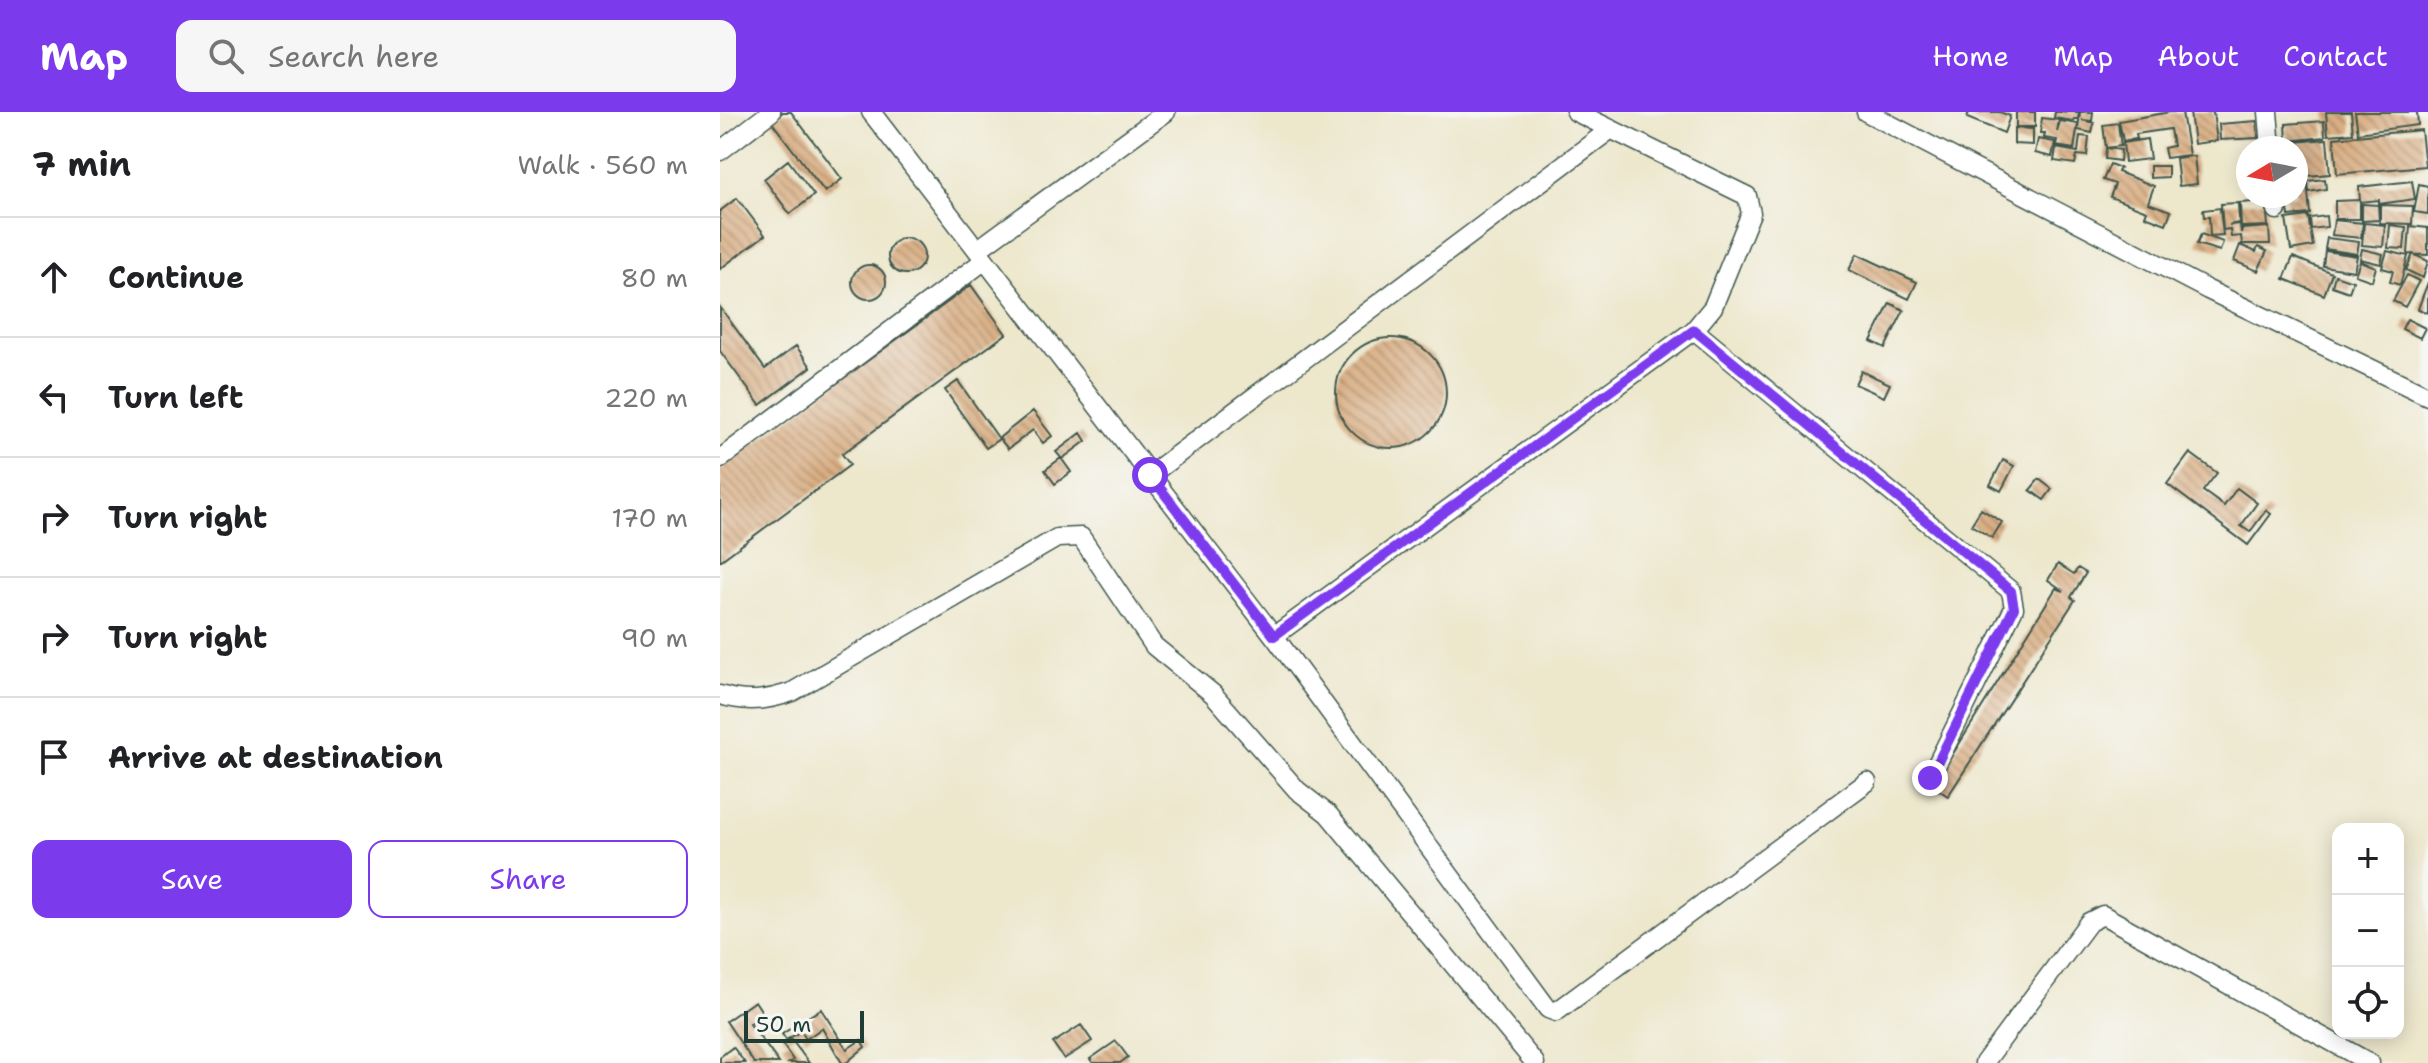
<!DOCTYPE html>
<html lang="en">
<head>
<meta charset="utf-8">
<style>
	body { margin:0; font-family:"Shantell Sans",sans-serif; background:#f6f6f6; color:#202124 }
	.controls { position:absolute; right:24px; bottom:24px; display:grid; overflow:hidden; border-radius:16px; box-shadow:0 4px 20px #0003 }
	.controls button { width:72px; height:72px; display:grid; place-items:center; padding:0; border:0; border-bottom:2px solid #e0e0e0; background:#fff; color:#202124; font:40px sans-serif }
	.compass { position:absolute; left:1516px; top:24px; width:72px; height:72px; border-radius:50%; background:#fff; box-shadow:0 4px 20px #0003; rotate:260deg }
	.scale { position:absolute; left:24px; bottom:20px; width:120px; box-sizing:border-box; padding-left:8px; border:4px solid #1f3d34; border-top:0; font-size:22px; line-height:28px; white-space:nowrap; color:#1f3d34; -webkit-text-stroke:6px #f6f6f2; paint-order:stroke }
	.stop { position:absolute; width:24px; height:24px; margin:-18px; border:6px solid #7c3aed; border-radius:50%; background:#fff }
	.stop.end { background:#7c3aed; border-color:#fff; box-shadow:0 2px 8px #0008 }
	.list { margin:0; padding:0; list-style:none }
	h2 { display:flex; justify-content:space-between; align-items:center; height:104px; margin:0; padding:0 32px; font-size:34px }
	h2 small { font-size:26px; font-weight:400; color:#757577 }
	.list li { display:grid; grid-template-columns:52px 1fr auto; gap:24px; align-items:center; box-sizing:border-box; height:120px; padding:0 32px; border-top:2px solid #e0e0e0 }
	.list b { display:block; font-size:30px; white-space:nowrap }
	.list em { font-size:26px; font-style:normal; color:#757577 }
	.actions { display:flex; gap:16px; padding:24px 32px }
	.actions a { flex:1; padding:18px 0; border:2px solid #7c3aed; border-radius:16px; text-align:center; font-size:28px; color:#7c3aed }
	.actions .main { background:#7c3aed; color:#fff }
	.icon { flex:none; width:44px; height:44px; fill:none; stroke:currentColor; stroke-width:2; stroke-linecap:round; stroke-linejoin:round }
	.map { position:relative; flex:none; width:1708px; height:951px; overflow:hidden }
	header { display:flex; align-items:center; gap:48px; box-sizing:border-box; height:112px; padding:0 40px; background:#7c3aed; color:#fff }
	header strong { font-size:38px }
	nav { display:flex; gap:44px; margin-inline-start:auto; font-size:28px }
	.search { width:560px; height:72px; background:#f6f6f6; display:flex; align-items:center; gap:20px; box-sizing:border-box; padding:0 28px; border-radius:16px; color:#757577; font-size:30px }
	main { display:flex }
	aside { flex:1; background:#fff }
	.map>svg:first-child { display:block }
	.building { fill:url(#building-back-hatch) }
	.lines { fill:none; stroke-linecap:round; stroke-linejoin:round }
	.minor-casing { stroke:#3e564b; stroke-width:21 }
	.minor { stroke:#fff; stroke-width:18 }
	.route { stroke:#7c3aed; stroke-width:10 }
</style>
</head>
<body>
<header>
<strong>Map</strong>
<div class="search"><svg class="icon" aria-label="search" viewBox="0 0 24 24"><circle cx="10" cy="10" r="6"/><path d="M15 15l6 6"/></svg>Search here</div>
<nav><a>Home</a><a>Map</a><a>About</a><a>Contact</a></nav>
</header>
<main>
<aside>
<h2>7 min<small>Walk · 560 m</small></h2>
<ul class="list">
<li><svg class="icon" aria-label="ahead" viewBox="0 0 24 24"><path d="M12 20V5M6 11l6-6 6 6"/></svg><div><b>Continue</b></div><em>80 m</em></li>
<li><svg class="icon" aria-label="left" viewBox="0 0 24 24"><path d="M17 20v-9H6M10 6l-5 5 5 5"/></svg><div><b>Turn left</b></div><em>220 m</em></li>
<li><svg class="icon" aria-label="right" viewBox="0 0 24 24"><path d="M7 20v-9h11M14 6l5 5-5 5"/></svg><div><b>Turn right</b></div><em>170 m</em></li>
<li><svg class="icon" aria-label="right" viewBox="0 0 24 24"><path d="M7 20v-9h11M14 6l5 5-5 5"/></svg><div><b>Turn right</b></div><em>90 m</em></li>
<li><svg class="icon" aria-label="arrive" viewBox="0 0 24 24"><path d="M6 21V4h12l-3 4 3 4H6"/></svg><div><b>Arrive at destination</b></div></li>
</ul>
<div class="actions"><a class="main">Save</a><a>Share</a></div>
</aside>
<div class="map">
<svg width="1708" height="951" viewBox="0 0 1708 951">
	<defs>
		<pattern id="building-back-hatch" width="6" height="6" patternUnits="userSpaceOnUse" patternTransform="scale(2)"><rect width="6" height="6" fill="#d9ad82"/><path d="M-1 5l2 2M0 0l6 6M5-1l2 2" fill="none" stroke="#af8e6b"/></pattern>
	</defs>
	<rect width="100%" height="100%" fill="#f6f6f2"/>
	<filter id="ink" filterUnits="userSpaceOnUse"><feTurbulence type="fractalNoise" baseFrequency=".0125" numOctaves="2"/><feDisplacementMap in="SourceGraphic" scale="16" xChannelSelector="R" yChannelSelector="G"/><feConvolveMatrix kernelMatrix="1 2 1 2 8 2 1 2 1" color-interpolation-filters="sRGB"/></filter>
	<filter id="wash" filterUnits="userSpaceOnUse"><feTurbulence type="fractalNoise" baseFrequency=".006" numOctaves="4" result="noise"/><feDisplacementMap in="SourceGraphic" scale="32" xChannelSelector="R" yChannelSelector="G"/><feGaussianBlur stdDeviation="1.8" result="paint"/><feColorMatrix in="noise" values="0 0 0 0 0 0 0 0 0 0 0 0 0 0 0 0 0 1.4 0 .05"/><feComposite in="paint" operator="in"/></filter>
	<g filter="url(#wash)">
		<rect width="100%" height="100%" fill="#ede7cc"/>
		<g id="blocks">
			<!-- building -->
			<path class="building" d="M63,0H71L122,67L105,80L51,9Z
				M1249,0H1280L1290,4L1284,21L1247,6Z
				M1296,0H1315V15H1296Z
				M1335,0H1359L1358,7H1354L1353,9L1334,6Z
				M1360,0H1373L1372,9L1362,8L1374,11L1372,21L1358,18Z
				M1450,0H1462L1469,43L1446,46L1444,36L1453,34L1450,17L1416,22L1417,27L1403,29L1399,9Z
				M1470,0H1493L1497,29L1474,32Z
				M1606,0H1631L1633,21L1608,23Z
				M1635,0H1697L1698,13L1638,21Z
				M1322,6L1339,8L1337,20L1340,9L1358,12L1354,37L1336,34L1337,28L1324,26L1325,21H1320Z
				M1537,9L1538,26L1500,28L1499,12Z
				M1604,9L1605,25L1567,29L1566,12Z
				M1398,11L1401,34L1386,36L1383,13Z
				M1294,16L1313,17V33L1294,32Z
				M1701,18L1705,54L1617,62L1614,26Z
				M1360,24L1369,25L1367,44L1357,43L1355,52L1334,49L1336,36L1358,40Z
				M1318,27L1335,30L1332,45L1315,41Z
				M1427,27L1430,47L1405,50L1403,31Z
				M1607,27L1610,62L1576,65V36H1565V31Z
				M1386,36L1401,38L1400,49L1385,47Z
				M1474,44L1477,72L1459,74L1456,46Z
				M68,48L94,83L70,102L44,67Z
				M1390,52L1400,56L1398,60L1434,74L1428,91L1451,99L1446,112L1425,104L1427,99L1390,85L1395,72L1383,68Z
				M1430,54H1448V65L1430,66Z
				M1605,67L1606,77L1589,80L1588,69Z
				M1587,69L1590,102L1569,104L1566,84H1576V70Z
				M1692,69L1695,87L1659,92V88L1640,90L1639,75Z
				M1699,72L1708,74V102L1694,100Z
				M17,86L45,123L0,157V99Z
				M1640,88V107H1615V89Z
				M1546,89L1548,114L1521,115L1520,91Z
				M1518,91L1519,111L1509,113L1520,112L1521,121L1522,117L1549,115L1550,132H1522L1521,124L1511,125L1510,117L1503,118L1501,92Z
				M1642,92L1658,93L1659,108L1642,109Z
				M1660,93L1693,94L1692,112L1660,111Z
				M1500,96L1503,123L1490,124L1489,105H1484L1483,98Z
				M1588,104L1593,134L1571,138L1566,107Z
				M1606,104L1607,115L1591,117L1590,106Z
				M1614,108L1643,111L1641,126L1612,123Z
				M1644,111L1665,113L1663,135L1642,133Z
				M1670,113L1686,115L1684,137L1668,136Z
				M1690,114L1708,116V143L1688,142Z
				M1481,122L1503,130L1500,139L1477,132Z
				M1607,126L1639,130L1637,142L1605,137Z
				M168 144a18 18 0 1 1 36 0a18 18 0 1 1-36 0Z
				M1520,133L1536,140L1538,135L1547,139L1538,159L1514,149Z
				M1642,137L1663,142L1661,152L1640,147Z
				M1605,139L1637,144L1634,159L1603,154Z
				M1667,139L1688,144L1680,173L1670,170L1673,159L1662,156Z
				M1137,142L1197,170L1189,187L1129,158Z
				M1693,142L1708,149L1703,166L1686,158Z
				M1573,145L1612,161L1604,183L1564,167Z
				M1640,149L1656,155L1652,169L1635,163Z
				M132 170a17 17 0 1 1 34 0a17 17 0 1 1-34 0Z
				M1615,163L1633,169L1629,180L1612,174Z
				M1687,163L1699,169L1685,195L1673,189Z
				M1708,170V201L1698,197Z
				M251,173L286,222L122,342L130,353L0,449V357Z
				M1170,191L1184,198L1165,236L1151,229Z
				M0,195L45,257L76,234L91,255L40,293L0,239Z
				M1687,207L1705,216L1700,226L1682,217Z
				M616 281a55 55 0 1 1 110 0a55 55 0 1 1-110 0Z
				M1141,259L1170,272L1164,285L1135,272Z
				M238,269L279,327L266,336L225,278Z
				M313,299L332,324L323,331L313,318L288,337L279,326Z
				M361,321L366,329L342,347L336,340Z
				M1470,341L1497,361L1483,379L1504,394L1517,376L1537,391L1521,414L1530,420L1546,398L1551,402L1528,433L1447,372Z
				M341,346L351,360L335,372L325,358Z
				M1283,348L1294,354L1281,379L1270,373Z
				M1319,367L1332,377L1324,388L1310,378Z
				M1261,397L1282,410L1272,426L1251,413Z
				M1338,452L1354,462L1358,456L1366,461L1351,485L1355,488L1228,684L1213,674L1336,476L1344,479L1328,468Z
				M35,889L44,903L30,912L59,951H34L6,909Z
				M101,897L127,937L141,928L145,935L126,951H122L102,916L86,927L81,919L66,928L62,922Z
				M361,913L372,929L344,947L333,931Z
				M71,927L89,951H69L73,948L63,933Z
				M396,929L408,945L400,951H373L370,947Z
				M13,935L25,951H0V945Z"/>
		</g>
	</g>
	<g filter="url(#ink)">
		<use href="#blocks" fill-opacity="0" stroke="#3e564b" stroke-width="2"/>
		<g class="lines">
			<!-- minor casing -->
			<g class="minor-casing">
				<path id="minor" d="M151,0L554,524L828,897L836,900L1147,670
					M1146,0L1488,178L1708,284
					M1548,0L1551,36
					M0,39L51,0
					M1556,84L1557,98
					M257,138L446,0
					M974,218L1291,479L1294,496L1210,666
					M0,347L265,148
					M430,363L891,17
					M554,524L974,218L993,195L1031,101L1027,84L856,0
					M0,583C26,591 46,589 72,580L337,426L361,425L434,534L493,582L577,678L608,702L815,951
					M1264,951L1369,810L1383,803L1650,951"/>
			</g>
			<!-- minor -->
			<use href="#minor" class="minor"/>
		</g>
	</g>
	<g class="lines" filter="url(#ink)">
		<!-- route -->
		<path class="route" d="M430,363L554,524L974,218L1291,479L1294,496L1210,666"/>
	</g>
</svg>
<div class="controls">
<button>+</button>
<button>−</button>
<button><svg class="icon" aria-label="locate" viewBox="0 0 24 24"><circle cx="12" cy="12" r="6"/><path d="M12 2v4M12 18v4M2 12h4M18 12h4"/></svg></button>
</div>
<svg class="compass" viewBox="-18 -18 36 36"><path d="M0-13l5 13h-10z" fill="#e53935"/><path d="M0 13l5-13h-10z" fill="#757577"/></svg>
<div class="scale">50 m</div>
<div class="stop" style="left:430px;top:363px"></div>
<div class="stop end" style="left:1210px;top:666px"></div>
</div>
</main>
</body>
</html>
